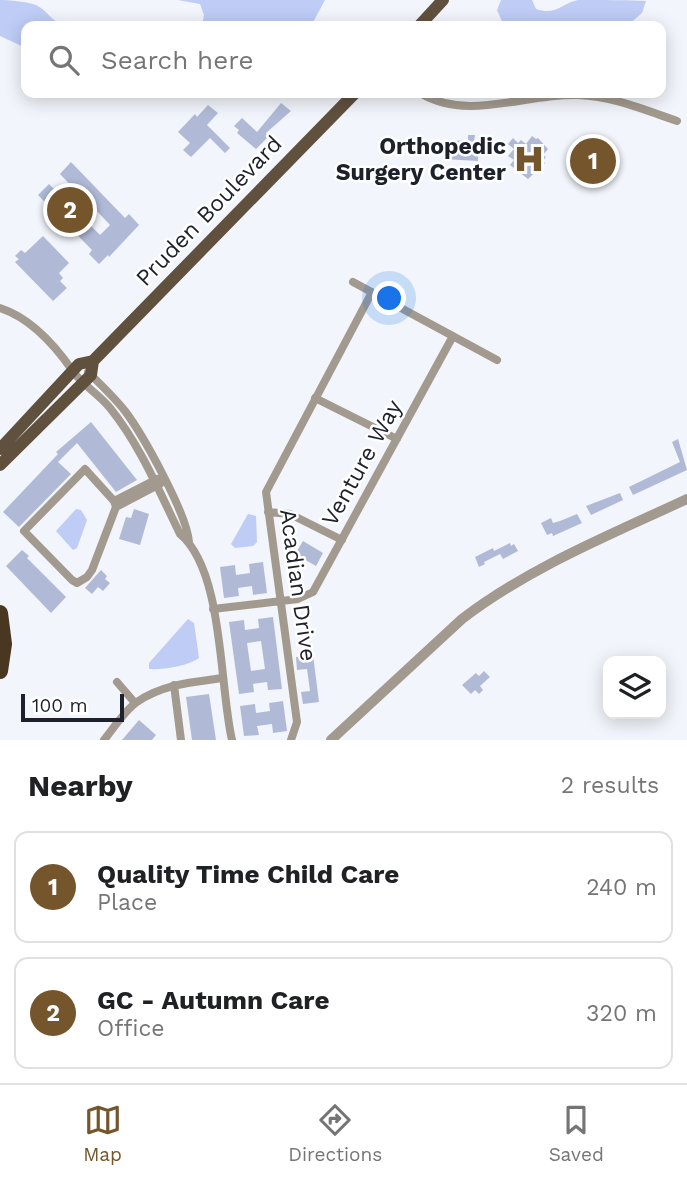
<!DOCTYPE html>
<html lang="en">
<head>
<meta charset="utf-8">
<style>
	body { margin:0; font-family:"Work Sans",sans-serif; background:#f2f2f2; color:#202124 }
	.controls { position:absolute; right:21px; bottom:21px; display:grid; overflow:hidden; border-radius:14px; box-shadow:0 4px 18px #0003 }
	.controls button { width:63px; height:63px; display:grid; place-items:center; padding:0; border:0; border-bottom:2px solid #e0e0e0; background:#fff; color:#202124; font:35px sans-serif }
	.scale { position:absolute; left:21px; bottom:18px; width:103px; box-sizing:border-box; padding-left:7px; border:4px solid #1d212b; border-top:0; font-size:19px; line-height:24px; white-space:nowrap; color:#1d212b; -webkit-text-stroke:5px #fff; paint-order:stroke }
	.you { position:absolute; left:390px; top:299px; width:24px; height:24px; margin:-18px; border:5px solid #fff; border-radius:50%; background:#1a73e8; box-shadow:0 0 0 10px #1a73e833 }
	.badge { display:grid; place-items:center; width:46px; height:46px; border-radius:50%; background:#75552b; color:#fff; font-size:23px; font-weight:700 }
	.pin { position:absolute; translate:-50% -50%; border:4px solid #fff; box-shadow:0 2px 7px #0006 }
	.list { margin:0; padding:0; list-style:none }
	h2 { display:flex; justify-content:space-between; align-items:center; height:91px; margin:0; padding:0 28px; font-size:30px }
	h2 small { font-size:23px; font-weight:400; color:#757577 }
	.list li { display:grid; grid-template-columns:46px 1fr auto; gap:21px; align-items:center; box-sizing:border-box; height:112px; margin:0 14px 14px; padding:0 14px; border:2px solid #e0e0e0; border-radius:14px }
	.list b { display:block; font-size:26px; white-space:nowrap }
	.list p { margin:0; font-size:23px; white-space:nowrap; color:#757577 }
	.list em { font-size:23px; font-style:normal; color:#757577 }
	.icon { flex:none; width:38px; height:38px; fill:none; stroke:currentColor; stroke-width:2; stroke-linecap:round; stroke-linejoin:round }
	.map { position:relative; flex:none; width:687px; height:740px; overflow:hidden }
	.search { position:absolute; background:#fff; box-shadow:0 4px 18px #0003; left:21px; right:21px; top:21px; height:77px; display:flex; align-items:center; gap:18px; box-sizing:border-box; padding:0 24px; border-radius:14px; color:#757577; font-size:26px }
	.sheet { height:343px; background:#fff }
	nav { display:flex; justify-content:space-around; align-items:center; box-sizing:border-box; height:98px; border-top:2px solid #e0e0e0; background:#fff; font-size:19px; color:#757577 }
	nav a { display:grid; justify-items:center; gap:4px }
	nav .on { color:#75552b }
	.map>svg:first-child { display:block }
	.water { fill:#beccf6 }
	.building { fill:#b0bad7; fill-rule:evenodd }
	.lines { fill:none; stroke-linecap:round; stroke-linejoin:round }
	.minor { stroke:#a39a8f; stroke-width:8 }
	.tertiary { stroke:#a39a8f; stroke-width:10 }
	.primary { stroke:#60503e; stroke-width:12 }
	.motorway { stroke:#493721; stroke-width:16 }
	.labels { text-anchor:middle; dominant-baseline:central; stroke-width:5; stroke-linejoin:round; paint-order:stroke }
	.poi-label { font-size:23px; font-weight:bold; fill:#1d212b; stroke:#fff; text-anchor:end }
	.street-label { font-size:23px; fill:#1d212b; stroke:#fff }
</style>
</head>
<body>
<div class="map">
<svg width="687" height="740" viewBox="0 0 687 740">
	<rect width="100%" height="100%" fill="#f2f5fb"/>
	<!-- water -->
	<path class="water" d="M0,0C8,0 29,2 36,5C47,10 52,22 65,26H26V48L0,36Z
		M178,0H325L311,26H202L204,15L200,4Z
		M501,0H532L536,9C556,16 562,3 578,0C593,0 631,0 646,1L642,13L627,26H504L497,10Z
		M76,509L81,510L87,520L77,548L73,550L56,531Z
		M248,514L256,516L257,542L253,546L235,548L231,544Z
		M188,619L194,623L199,658C188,666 163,670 149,669V663Z"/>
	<!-- building -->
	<path class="building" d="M281,103L291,111L266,133L268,137L256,149L237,133L239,130L234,126L242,118L257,132Z
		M208,105L218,113L207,125L230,148L225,153L210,138L191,157L183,150L190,143L178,132L195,114L197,117Z
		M468,135H475L474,143H479L478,161L444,159V140L468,141Z
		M532,136L536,139L538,138L548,149L543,155L546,157L543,161L545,163L528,179L510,165L514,160L508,156L514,149L508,144L513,138L518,143L521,140L526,144Z
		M598,141L609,145L594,183L577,176L590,142L597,145Z
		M71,162L125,218L129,214L139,225L109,257L108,255L99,264L89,254L92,250L38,195L49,184L70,205L80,195L60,174ZM92,206L110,225L100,235L81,216Z
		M43,236L69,263L59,273L63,278L60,281L67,288L53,301L15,262L19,259L15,256L21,250L25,253Z
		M91,422L137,480L116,492L77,443L58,462L71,474L19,527L3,512L58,454L56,452Z
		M678,439L687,470L633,495L629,487L680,462L672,442Z
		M620,493L623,500L591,515L586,506Z
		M134,509L149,514L140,545L119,539L126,517L131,518Z
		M577,514L582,523L553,536L552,533L547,535L541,523L551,518L553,523L560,521Z
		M303,541L323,553L316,566L295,554Z
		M510,543L511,546L514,544L518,551L503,559L500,554L484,562L485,564L479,567L475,557L493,548L494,551Z
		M22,550L29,556L27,558L66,597L51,613L6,566Z
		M263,562L267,593L253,595L252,586L238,588L239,596L224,598L220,567L235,565L236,575L250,573L249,564Z
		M101,570L107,576L105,579L110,583L103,591L98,587L92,594L85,588Z
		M273,617L282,689L268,690L267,682L253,684L254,692L239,694L229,622L244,620L245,630L259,628L258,619ZM261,641L265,669L251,671L247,643Z
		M313,655L319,702L303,704L301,692L310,691L307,669L297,670L296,657Z
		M484,671L490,677L480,686L483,690L479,694L475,690L471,694L462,685L476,673L479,676Z
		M209,694L216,740H192L186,697Z
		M283,701L287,731L273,733L272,724L257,726L259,735L244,736L240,706L255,704L256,713L270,711L269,703Z
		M139,720L156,735L152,740H122Z"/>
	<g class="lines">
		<!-- minor -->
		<path class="minor" d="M420,93C469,122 525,93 578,95C612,96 645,110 677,121
			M353,282L497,360
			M0,308C31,318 54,344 72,370C81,384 99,394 110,408C140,445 159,491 180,534C224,571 219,685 232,740
			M88,372C101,385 114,397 125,411C143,435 187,514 189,542
			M315,398L397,439
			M85,469L114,501L116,507L92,570L87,577L77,583L72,580L24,531Z
			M114,501L157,479
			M116,507L160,484
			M268,512L290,514L342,540
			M213,609L298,599L313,592L453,336
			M117,682L135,703
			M174,685L181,740
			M104,740C114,728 124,711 137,702C162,684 194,682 223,678
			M291,740L297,722L266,492L372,292"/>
		<!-- tertiary -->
		<path class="tertiary" d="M331,740L462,619C530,567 610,535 687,499"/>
		<!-- primary -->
		<path class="primary" d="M419,26L443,0
			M0,449L79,364L93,361L355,93
			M0,465L91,375L93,361"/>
		<!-- motorway -->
		<path class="motorway" d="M0,613L4,644L0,671"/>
	</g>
	<!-- icons -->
	<defs>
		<g id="hospital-bare" transform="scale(2.415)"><path d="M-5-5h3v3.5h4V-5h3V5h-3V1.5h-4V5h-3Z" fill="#75552b" stroke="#fff" stroke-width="2.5" paint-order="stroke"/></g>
	</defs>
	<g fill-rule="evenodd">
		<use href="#hospital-bare" x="529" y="159"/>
	</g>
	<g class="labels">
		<!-- poi labels -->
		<g class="poi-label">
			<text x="506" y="146">Orthopedic<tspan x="506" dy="26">Surgery Center</tspan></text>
		</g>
		<!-- street labels -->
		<g class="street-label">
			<text transform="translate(209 211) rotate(-46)">Pruden Boulevard</text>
			<text transform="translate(362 463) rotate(-61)">Venture Way</text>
			<text transform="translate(298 585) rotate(82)">Acadian Drive</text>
		</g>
	</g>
</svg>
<div class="controls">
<button><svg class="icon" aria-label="layers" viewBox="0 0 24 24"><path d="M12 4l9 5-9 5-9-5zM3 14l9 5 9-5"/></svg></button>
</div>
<div class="scale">100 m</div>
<div class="you"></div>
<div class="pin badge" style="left:593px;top:161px">1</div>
<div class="pin badge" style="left:70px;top:210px">2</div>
<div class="search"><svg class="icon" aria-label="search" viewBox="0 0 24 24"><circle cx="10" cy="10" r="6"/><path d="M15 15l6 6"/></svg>Search here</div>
</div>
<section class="sheet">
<h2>Nearby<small>2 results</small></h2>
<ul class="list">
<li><span class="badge">1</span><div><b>Quality Time Child Care</b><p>Place</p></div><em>240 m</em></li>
<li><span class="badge">2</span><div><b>GC - Autumn Care</b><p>Office</p></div><em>320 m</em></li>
</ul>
</section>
<nav>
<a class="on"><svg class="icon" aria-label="map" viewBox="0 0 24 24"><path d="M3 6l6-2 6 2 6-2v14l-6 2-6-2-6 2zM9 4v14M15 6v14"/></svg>Map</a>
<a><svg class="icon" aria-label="directions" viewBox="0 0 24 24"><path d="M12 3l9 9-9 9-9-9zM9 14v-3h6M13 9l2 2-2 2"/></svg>Directions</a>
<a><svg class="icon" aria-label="saved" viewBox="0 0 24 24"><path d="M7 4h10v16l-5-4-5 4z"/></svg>Saved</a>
</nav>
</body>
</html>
